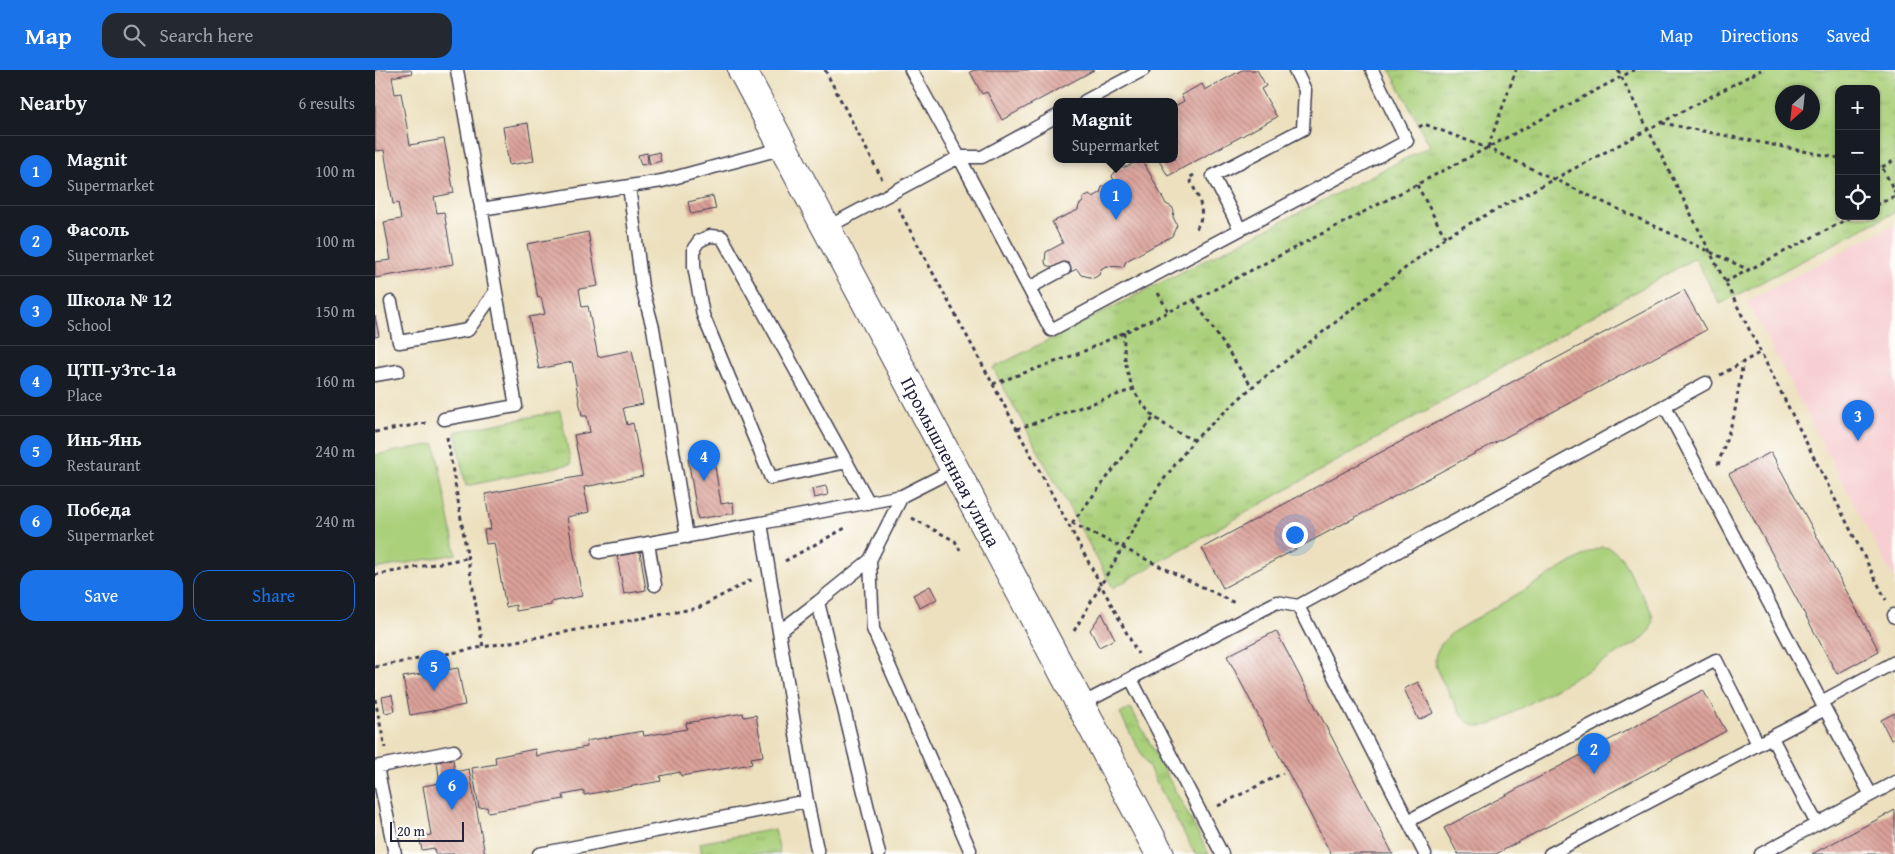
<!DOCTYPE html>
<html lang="en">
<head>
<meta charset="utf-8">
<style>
	body { margin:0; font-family:"Gentium Book Plus",serif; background:#242831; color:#f1f3f6 }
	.controls { position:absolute; right:15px; top:15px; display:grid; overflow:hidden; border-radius:10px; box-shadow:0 1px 4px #0004 }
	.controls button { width:45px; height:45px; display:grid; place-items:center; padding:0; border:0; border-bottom:1px solid #363941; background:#171b24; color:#f1f3f6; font:25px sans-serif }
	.compass { position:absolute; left:1400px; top:15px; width:45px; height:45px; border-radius:50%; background:#171b24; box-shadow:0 1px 4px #0004; rotate:207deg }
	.scale { position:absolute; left:15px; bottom:12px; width:74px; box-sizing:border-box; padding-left:5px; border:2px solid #22223b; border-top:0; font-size:14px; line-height:18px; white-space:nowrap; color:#22223b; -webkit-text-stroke:4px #fdfcf7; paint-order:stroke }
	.you { position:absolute; left:919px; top:464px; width:18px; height:18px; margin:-12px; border:4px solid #fff; border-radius:50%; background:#1a73e8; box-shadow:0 0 0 8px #1a73e833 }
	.badge { display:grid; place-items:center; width:32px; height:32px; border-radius:50%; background:#1a73e8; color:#fff; font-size:16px; font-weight:700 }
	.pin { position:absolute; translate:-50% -41px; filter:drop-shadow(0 1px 2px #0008) }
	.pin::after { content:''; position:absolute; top:26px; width:18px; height:15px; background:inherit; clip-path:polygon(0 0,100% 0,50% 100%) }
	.popup { position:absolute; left:678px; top:28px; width:125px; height:65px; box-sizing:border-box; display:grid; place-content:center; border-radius:10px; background:#171b24; filter:drop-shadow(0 1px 4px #0005); font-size:16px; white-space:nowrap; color:#9ea1a6 }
	.popup b { font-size:19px; color:#f1f3f6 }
	.popup::after { content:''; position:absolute; left:50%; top:100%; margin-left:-10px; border:10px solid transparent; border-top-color:#171b24 }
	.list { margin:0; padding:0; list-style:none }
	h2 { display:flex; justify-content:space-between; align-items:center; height:65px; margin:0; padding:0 20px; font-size:21px }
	h2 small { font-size:16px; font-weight:400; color:#9ea1a6 }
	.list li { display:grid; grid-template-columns:32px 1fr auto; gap:15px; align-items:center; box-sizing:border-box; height:70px; padding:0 20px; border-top:1px solid #363941 }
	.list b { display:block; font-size:19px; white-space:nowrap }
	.list p { margin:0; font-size:16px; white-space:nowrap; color:#9ea1a6 }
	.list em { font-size:16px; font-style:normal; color:#9ea1a6 }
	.actions { display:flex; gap:10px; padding:15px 20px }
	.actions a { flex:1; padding:11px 0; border:1px solid #1a73e8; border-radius:15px; text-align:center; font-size:18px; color:#1a73e8 }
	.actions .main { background:#1a73e8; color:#fff }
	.icon { flex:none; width:28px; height:28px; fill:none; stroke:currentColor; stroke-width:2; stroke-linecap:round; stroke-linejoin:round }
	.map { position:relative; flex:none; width:1520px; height:784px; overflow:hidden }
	header { display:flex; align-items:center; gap:30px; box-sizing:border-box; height:70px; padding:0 25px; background:#1a73e8; color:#fff }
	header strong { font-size:24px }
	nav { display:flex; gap:28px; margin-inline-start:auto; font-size:18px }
	.search { width:350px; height:45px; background:#242831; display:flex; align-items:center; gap:12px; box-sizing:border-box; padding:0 18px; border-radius:15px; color:#9ea1a6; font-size:19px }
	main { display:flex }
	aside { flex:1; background:#171b24 }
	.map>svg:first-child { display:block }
	.built { fill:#f7cfd3 }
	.grass { fill:url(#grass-tufts); stroke:#66795b; fill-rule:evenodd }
	.pitch { fill:#aad07b; stroke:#66795b }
	.building { fill:url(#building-back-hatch) }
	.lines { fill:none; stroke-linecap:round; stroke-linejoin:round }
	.service-casing { stroke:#403e4f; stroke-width:15 }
	.tertiary-casing { stroke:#403e4f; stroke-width:30 }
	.path { stroke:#403e4f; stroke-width:3; stroke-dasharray:4 4; stroke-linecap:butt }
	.service { stroke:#fff; stroke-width:12 }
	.tertiary { stroke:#fff; stroke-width:28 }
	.labels { text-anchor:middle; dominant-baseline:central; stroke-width:5; stroke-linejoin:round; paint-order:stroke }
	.street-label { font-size:19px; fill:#22223b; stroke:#fdfcf7 }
</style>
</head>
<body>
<header>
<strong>Map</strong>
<div class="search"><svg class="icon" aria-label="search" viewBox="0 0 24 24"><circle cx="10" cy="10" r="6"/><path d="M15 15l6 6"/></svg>Search here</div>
<nav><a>Map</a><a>Directions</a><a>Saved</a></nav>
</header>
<main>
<aside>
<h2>Nearby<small>6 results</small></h2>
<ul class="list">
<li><span class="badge">1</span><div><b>Magnit</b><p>Supermarket</p></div><em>100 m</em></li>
<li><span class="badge">2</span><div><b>Фасоль</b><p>Supermarket</p></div><em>100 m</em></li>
<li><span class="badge">3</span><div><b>Школа № 12</b><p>School</p></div><em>150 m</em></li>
<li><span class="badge">4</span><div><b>ЦТП-у3тс-1а</b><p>Place</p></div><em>160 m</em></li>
<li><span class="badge">5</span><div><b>Инь-Янь</b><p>Restaurant</p></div><em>240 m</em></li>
<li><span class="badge">6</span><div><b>Победа</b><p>Supermarket</p></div><em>240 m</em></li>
</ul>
<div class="actions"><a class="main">Save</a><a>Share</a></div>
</aside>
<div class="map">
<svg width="1520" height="784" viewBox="0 0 1520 784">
	<defs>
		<pattern id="grass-tufts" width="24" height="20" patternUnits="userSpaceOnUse" patternTransform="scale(1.25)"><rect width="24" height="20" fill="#aad07b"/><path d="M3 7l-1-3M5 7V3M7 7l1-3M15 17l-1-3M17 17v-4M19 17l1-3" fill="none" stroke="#92b26b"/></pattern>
		<pattern id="building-back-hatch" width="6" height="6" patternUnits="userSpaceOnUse" patternTransform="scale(1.25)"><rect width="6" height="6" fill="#dba199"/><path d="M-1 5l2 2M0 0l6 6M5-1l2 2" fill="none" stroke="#b1837e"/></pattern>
	</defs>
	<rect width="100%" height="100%" fill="#fdfcf7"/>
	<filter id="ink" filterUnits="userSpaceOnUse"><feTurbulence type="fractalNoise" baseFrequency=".02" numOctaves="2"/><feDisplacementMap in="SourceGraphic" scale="10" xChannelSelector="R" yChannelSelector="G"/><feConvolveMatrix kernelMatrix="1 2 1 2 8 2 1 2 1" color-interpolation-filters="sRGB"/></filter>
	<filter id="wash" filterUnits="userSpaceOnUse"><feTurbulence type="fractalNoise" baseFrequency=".0096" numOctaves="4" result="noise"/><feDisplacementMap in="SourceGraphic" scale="20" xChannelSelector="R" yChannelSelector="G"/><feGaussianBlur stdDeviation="1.12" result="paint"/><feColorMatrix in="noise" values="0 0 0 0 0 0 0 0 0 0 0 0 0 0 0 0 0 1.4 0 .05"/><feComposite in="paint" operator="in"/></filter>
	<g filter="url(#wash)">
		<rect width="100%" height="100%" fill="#ece0be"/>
		<!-- built -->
		<path class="built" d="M1520,154V511L1372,231Z"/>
		<!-- grass -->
		<path class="grass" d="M1015,0H1520V142L1345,234L1320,188L738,518L618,298L1055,76ZM1464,19H1501V146H1464ZM1438,22V52H1408V22Z
			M185,341L196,394L91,416L80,362Z
			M756,638L834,784H820L745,644Z
			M400,759L405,784H327L325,773Z"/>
		<!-- pitch -->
		<path class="pitch" d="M60,374L81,484L0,499V385Z
			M1227,477L1235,478L1246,487L1276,541C1281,554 1274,563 1265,571L1118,654C1094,662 1086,645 1076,627C1071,617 1065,608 1061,598C1057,582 1067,572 1078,562L1214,482Z"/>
		<g id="blocks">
			<!-- building -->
			<path class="building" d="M0,0H36L37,3L17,7L20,24L26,23L35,75L69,69L79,123L59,127L62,143L69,142L78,194L0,208V192L16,190L9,152L26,149L23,133L18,134L9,80L0,81Z
				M600,0H719L627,50L612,22L607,24L595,2Z
				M867,0H882L891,16L886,19L902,47L793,106L783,89H800V36L809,31L806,25L827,14L830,20Z
				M153,53L159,91L134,95L128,57Z
				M284,82L286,91L275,94L273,85Z
				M272,83L273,94L266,95L263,85Z
				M767,89L791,134L797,137L799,141L798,147L802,155L797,166L751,191L749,196L747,197L731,196L726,199L724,205L719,208L706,205L702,199L693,203L680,199L671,195L670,192L671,182L688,173L677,152L703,140L704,135L708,132V128L714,124L718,127L725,123L727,117L732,114L736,117L741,115L737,106L743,98L746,97H751Z
				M338,126L341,139L316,144L313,132Z
				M213,162L223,216L204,219L207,237L213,236L223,287L257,280L268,334L248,338L252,355L258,353L268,406L209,417L214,442L192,447L207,526L176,532V535L141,541V535L131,537L119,473L111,474L109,460L116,459L110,424L207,406L199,365L215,362L212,346H207L197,292L164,299L154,247L170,244L166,227L163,228L152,174Z
				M1309,220L1331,260L848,518L827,478Z
				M0,246L4,266L0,267Z
				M1396,382L1504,581L1462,604L1354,404Z
				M338,384L346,434L358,432L359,443L323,449L313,388Z
				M451,416L453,425L439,428L437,419Z
				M265,482L271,520L249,524L242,486Z
				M555,516L562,529L545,538L538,525Z
				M727,543L740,569L724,577L715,560Z
				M901,561L1018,784H956L852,586Z
				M83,598L90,635L35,645L28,607Z
				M1043,612L1058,643L1044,650L1029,619Z
				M1328,620L1351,661L1121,784H1083L1069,758Z
				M17,625L20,641L10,643L7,627Z
				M368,643L369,647L381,645L388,686L376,688L377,694L306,706L305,702L285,706L286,711L209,725V721L188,725L189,729L113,742L112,737L104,738L97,698L121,694L120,687L160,679L161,686L212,677L211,671L268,661L269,666L312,659L311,653Z
				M1520,643V668L1516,670L1506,650Z
				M78,689L80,702L94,699L110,784H60L59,778L47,780L44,767L56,765L48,716L70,712L69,706L64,707L62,692Z
				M1520,740V784H1437Z"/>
		</g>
	</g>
	<g filter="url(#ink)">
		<use href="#blocks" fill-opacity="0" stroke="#403e4f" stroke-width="1"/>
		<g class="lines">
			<!-- service casing -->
			<g class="service-casing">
				<path id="service" d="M536,0L584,87H607L682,46
					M710,31L768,0
					M254,116L267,217L278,258L312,467
					M106,139L287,111L409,78
					M451,158L584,87L676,260L1032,71L997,0
					M865,159L838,106L928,59L930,20L920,0
					M654,218L689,199
					M16,232L24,272L93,260L120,222
					M0,305L23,301
					M69,349L141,336L82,0
					M472,392L396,408L328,245L319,196V178L324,171L335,166L347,167L494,433
					M527,426L495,490L498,559L595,780
					M273,473L280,515
					M224,482L386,453
					M495,490L443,532L504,784
					M923,536L1050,784
					M1519,545L1520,547
					M404,562L443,532
					M756,609L847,784
					M1446,632L1520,592
					M705,635L902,532L923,536L1331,313
					M1450,639L1496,725
					M1397,668L1442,754
					M0,697L79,681
					M2,697L20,784
					M1033,751L1341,590L1383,674
					M164,784L432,731
					M443,784L432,731L386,453L527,426L580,399
					M1175,784L1450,639L1290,336
					M1386,784L1520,712"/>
			</g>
			<!-- tertiary casing -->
			<g class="tertiary-casing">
				<g id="tertiary">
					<path id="s1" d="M367,0L785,784"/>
				</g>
			</g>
			<!-- path -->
			<path class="path" d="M450,0L507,109
				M1243,0L1511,530
				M1287,53L1464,88
				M1044,57L1049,54L1112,78L1374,200
				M1113,77L1141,0
				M1501,96L1507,97L1520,122
				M1507,97L1520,90
				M819,105L814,108C822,125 834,142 820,160
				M1042,115L1070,167
				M1501,135L1520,126
				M523,138L763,584
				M1350,212L1479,146
				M783,223L793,241
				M819,230L877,317
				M749,262C747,318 768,349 819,370
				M1345,305L1386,282
				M618,314L705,283L819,230L1112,78L1259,0
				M642,359L759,319
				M0,362L51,353
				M72,367L108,577L323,538L378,509
				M1343,395L1359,346L1368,292
				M537,448L580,471L585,480
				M697,453L860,533
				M697,453L779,347
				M410,491L472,457
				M0,505L92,488
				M699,561L783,417L819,370L877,317L1073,165L1386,0
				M0,597L108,577
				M0,629L10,678
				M843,736L908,703"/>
			<!-- service -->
			<use href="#service" class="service"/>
			<!-- tertiary -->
			<use href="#tertiary" class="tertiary"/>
		</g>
	</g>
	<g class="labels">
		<!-- street labels -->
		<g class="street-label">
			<text stroke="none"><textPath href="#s1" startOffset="444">Промышленная улица</textPath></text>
		</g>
	</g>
</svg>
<div class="controls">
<button>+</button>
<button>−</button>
<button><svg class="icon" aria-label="locate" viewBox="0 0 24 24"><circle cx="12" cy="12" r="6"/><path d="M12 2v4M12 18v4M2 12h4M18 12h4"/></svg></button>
</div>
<svg class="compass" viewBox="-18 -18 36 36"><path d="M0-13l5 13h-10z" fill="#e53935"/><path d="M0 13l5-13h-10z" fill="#9ea1a6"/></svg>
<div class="scale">20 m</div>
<div class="you"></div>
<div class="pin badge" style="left:741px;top:150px">1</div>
<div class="popup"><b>Magnit</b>Supermarket</div>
<div class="pin badge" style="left:1219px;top:704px">2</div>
<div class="pin badge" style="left:1483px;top:371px">3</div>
<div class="pin badge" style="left:329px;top:411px">4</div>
<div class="pin badge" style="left:59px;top:621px">5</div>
<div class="pin badge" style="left:77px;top:740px">6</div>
</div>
</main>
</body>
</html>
